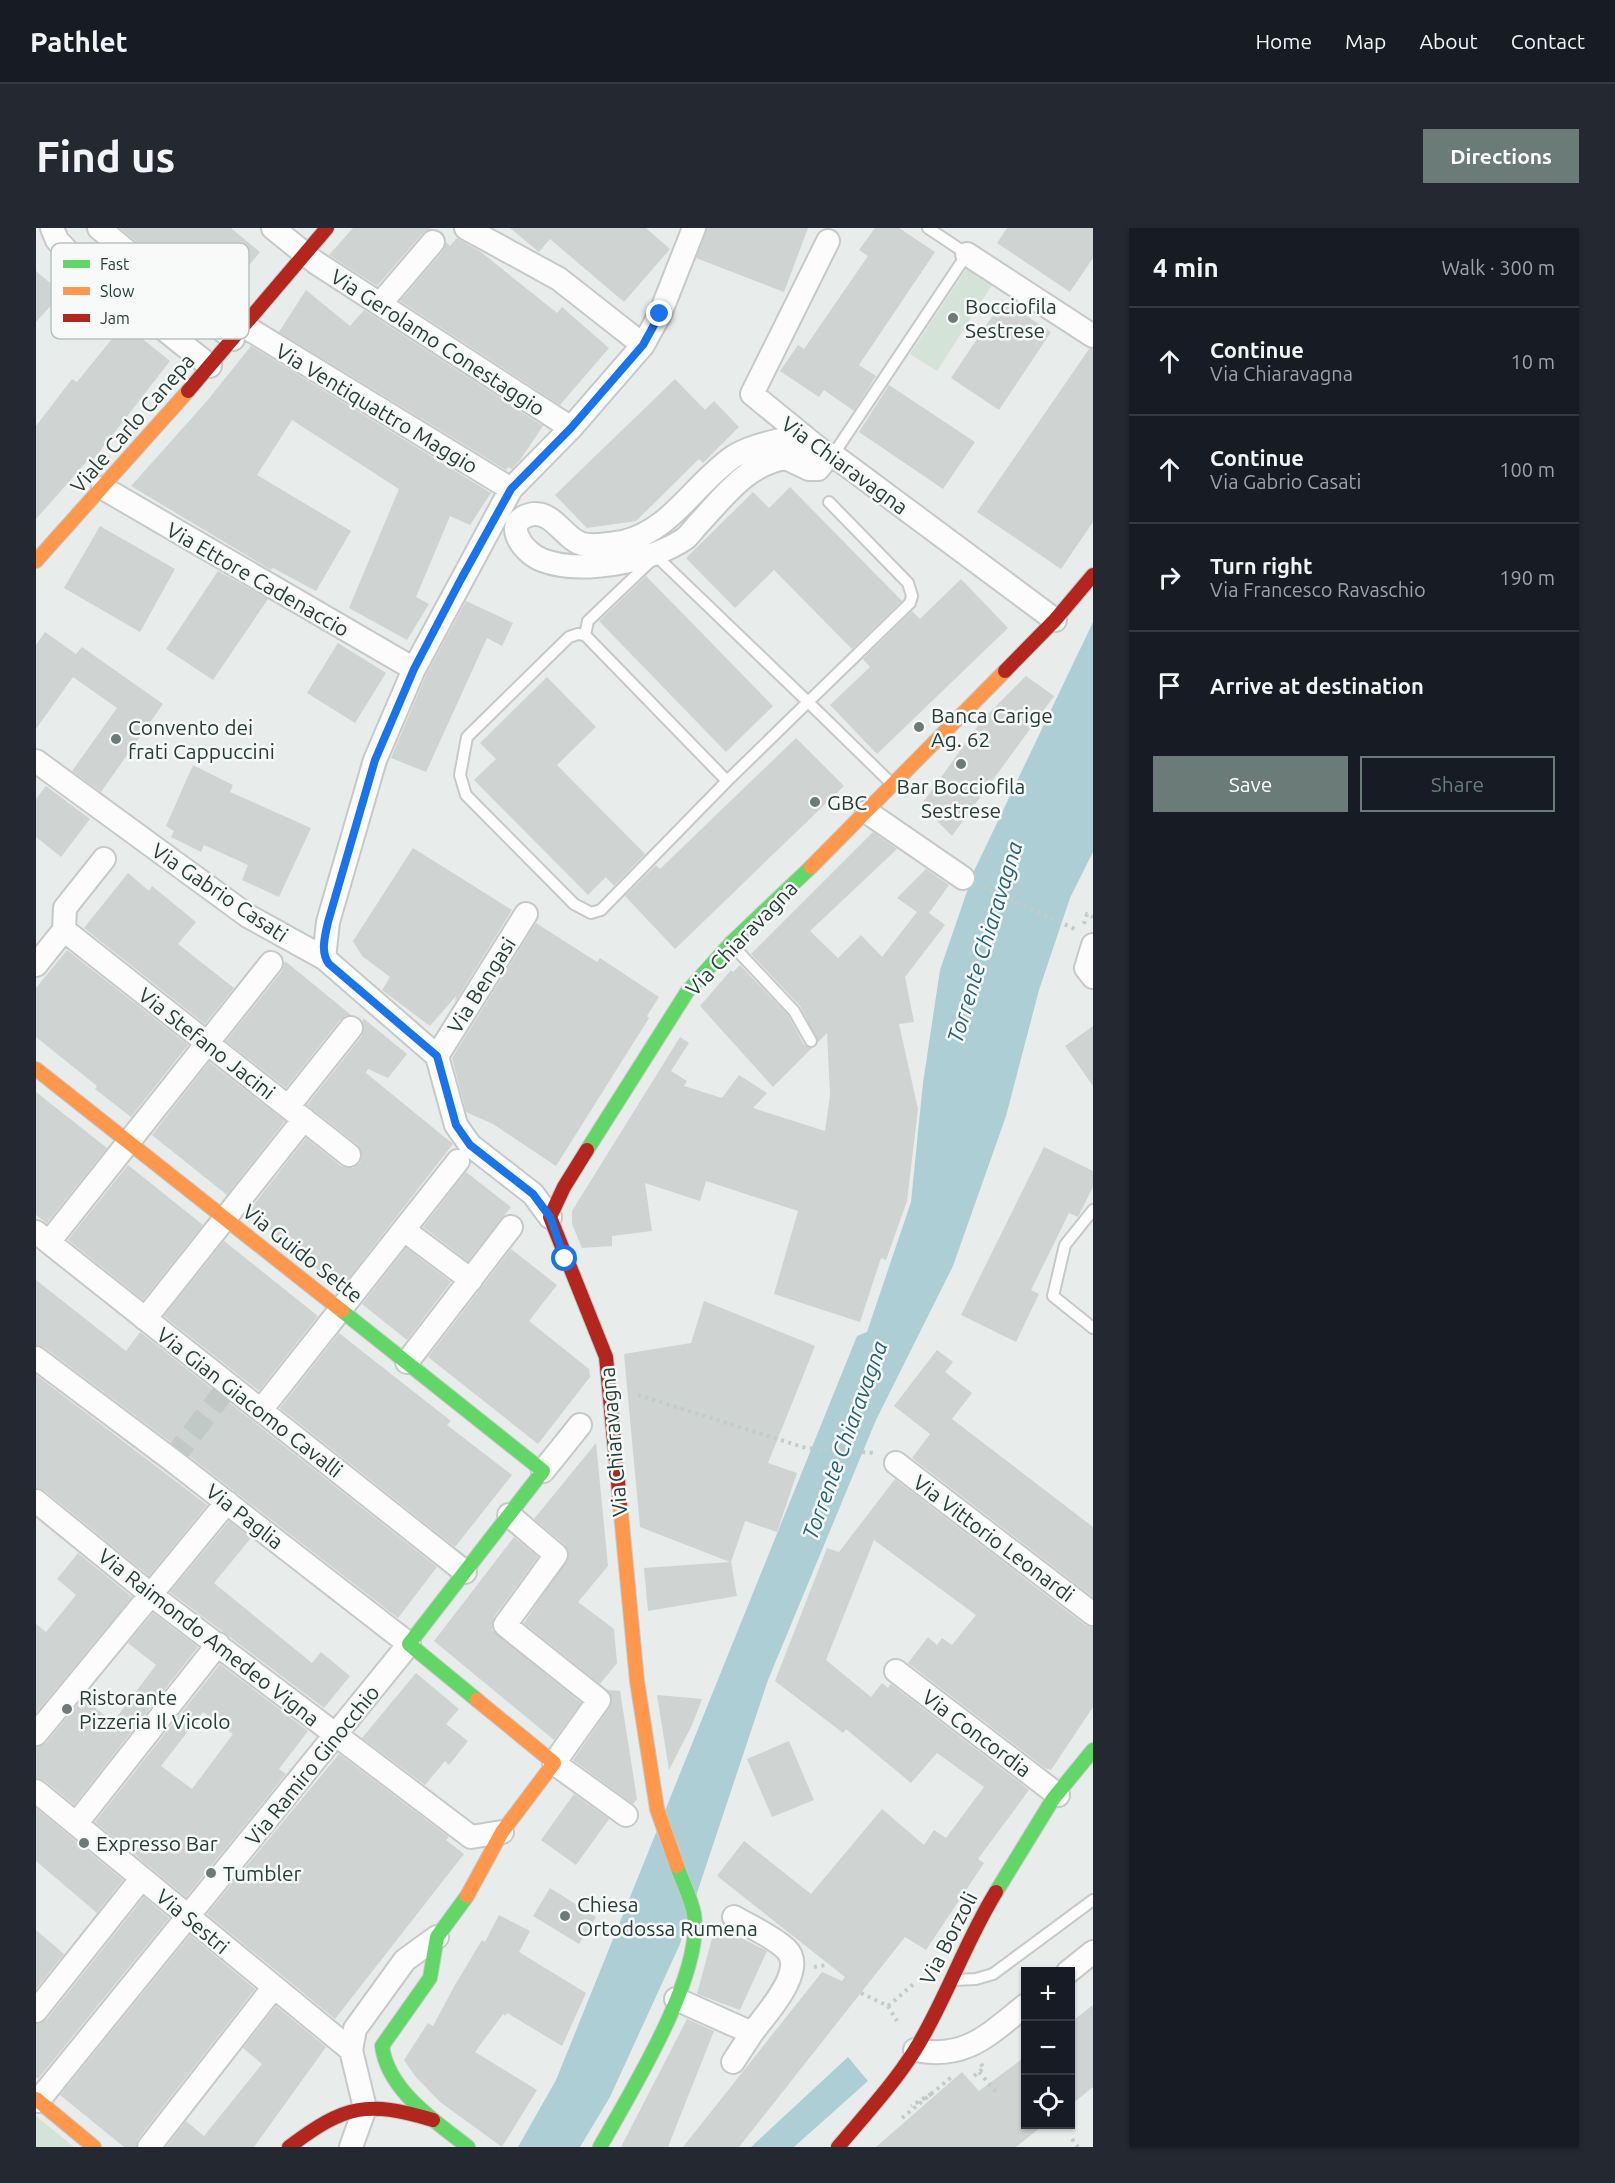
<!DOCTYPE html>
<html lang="en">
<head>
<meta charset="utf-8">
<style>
	body { margin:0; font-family:Ubuntu,sans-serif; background:#242831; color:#f1f3f6 }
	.controls { position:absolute; right:18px; bottom:18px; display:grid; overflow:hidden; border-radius:0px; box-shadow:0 2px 4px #0004 }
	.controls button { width:54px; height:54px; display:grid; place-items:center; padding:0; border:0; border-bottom:2px solid #363941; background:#171b24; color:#f1f3f6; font:30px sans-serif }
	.stop { position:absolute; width:18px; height:18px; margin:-14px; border:4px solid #1a73e8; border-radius:50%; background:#fff }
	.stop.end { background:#1a73e8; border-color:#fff; box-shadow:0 2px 6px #0008 }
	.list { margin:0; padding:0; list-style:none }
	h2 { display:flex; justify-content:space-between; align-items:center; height:78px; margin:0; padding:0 24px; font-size:26px }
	h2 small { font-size:20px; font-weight:400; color:#9ea1a6 }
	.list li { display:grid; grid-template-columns:39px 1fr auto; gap:18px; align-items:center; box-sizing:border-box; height:108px; padding:0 24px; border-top:2px solid #363941 }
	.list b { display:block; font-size:22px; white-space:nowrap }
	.list p { margin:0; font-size:20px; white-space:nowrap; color:#9ea1a6 }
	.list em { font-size:20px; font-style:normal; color:#9ea1a6 }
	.actions { display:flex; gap:12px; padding:18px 24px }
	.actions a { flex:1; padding:14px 0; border:2px solid #6b7b77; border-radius:0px; text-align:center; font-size:21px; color:#6b7b77 }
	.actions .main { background:#6b7b77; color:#fff }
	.icon { flex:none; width:33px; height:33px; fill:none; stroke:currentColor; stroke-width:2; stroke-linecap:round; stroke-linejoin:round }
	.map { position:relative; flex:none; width:1057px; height:1919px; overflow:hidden; border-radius:0px }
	header { display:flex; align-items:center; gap:36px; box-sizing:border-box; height:84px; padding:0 30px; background:#171b24; border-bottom:2px solid #363941 }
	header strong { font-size:28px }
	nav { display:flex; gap:33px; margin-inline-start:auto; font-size:21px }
	.intro { display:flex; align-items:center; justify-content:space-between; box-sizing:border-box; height:144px; padding:0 36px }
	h1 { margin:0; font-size:42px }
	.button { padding:15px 27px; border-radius:0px; background:#6b7b77; color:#fff; font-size:21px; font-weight:700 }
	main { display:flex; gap:36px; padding:0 36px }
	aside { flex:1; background:#171b24; border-radius:0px; box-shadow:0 2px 4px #0004 }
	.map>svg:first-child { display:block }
	.green { fill:#d3e3d8 }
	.water { fill:#aeced5 }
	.building { fill:#cfd3d2; fill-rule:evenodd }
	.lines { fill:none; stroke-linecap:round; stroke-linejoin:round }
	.street-tunnel { stroke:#c1c9c7; stroke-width:22; stroke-dasharray:22 11; stroke-linecap:butt }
	.lane-casing { stroke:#c5c9c7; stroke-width:14 }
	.street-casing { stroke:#c5c9c7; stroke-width:26 }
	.fast-casing { stroke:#c5cac8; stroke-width:16 }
	.slow-casing { stroke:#c5cac8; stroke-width:16 }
	.jam-casing { stroke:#c5cac8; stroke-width:16 }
	.path { stroke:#c3cbc9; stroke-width:4; stroke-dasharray:3 4.5; stroke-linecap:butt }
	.lane { stroke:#fcfcfc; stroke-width:10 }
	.street { stroke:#fcfcfc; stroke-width:22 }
	.fast { stroke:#63d668; stroke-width:14 }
	.slow { stroke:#ff974d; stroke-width:14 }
	.jam { stroke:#b3261e; stroke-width:14 }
	.route { stroke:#1a73e8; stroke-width:8 }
	.poi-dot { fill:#6b7b77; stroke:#f7faf9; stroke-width:2 }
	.labels { text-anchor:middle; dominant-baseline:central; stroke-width:5; stroke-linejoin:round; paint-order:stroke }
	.poi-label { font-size:21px; fill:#273e39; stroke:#f7faf9; text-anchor:start }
	.street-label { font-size:21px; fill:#273e39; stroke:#f7faf9 }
	.water-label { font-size:22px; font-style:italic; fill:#266474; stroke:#f7faf9 }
	.key { fill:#f7faf9; stroke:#b9c2bf; stroke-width:1.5 }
	.key-label { font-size:16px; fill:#273e39 }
</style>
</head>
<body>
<header>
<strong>Pathlet</strong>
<nav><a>Home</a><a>Map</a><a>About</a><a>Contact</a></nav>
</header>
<div class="intro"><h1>Find us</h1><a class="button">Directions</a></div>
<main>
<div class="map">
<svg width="1057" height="1919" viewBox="0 0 1057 1919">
	<rect width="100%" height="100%" fill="#e8ecea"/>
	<!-- green -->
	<path class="green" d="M933,37L958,54L901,143L874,126Z
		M0,1888L38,1919H0Z"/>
	<!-- water -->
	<path class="water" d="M1057,394V624L1034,670L1003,762L970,888L917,1038L840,1192L732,1452L644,1716L574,1869L544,1919H482L520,1852L821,1108L831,1104L875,974L887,855L904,742L938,643Z
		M812,1829L832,1853L758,1919H715Z"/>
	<!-- building -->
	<path class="building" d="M84,0H195L224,24L179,79Z
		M317,0H394L395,1L387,5L341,58L293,27Z
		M474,0H610L634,21L588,74L514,11L503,24Z
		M671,0H772L748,64L660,30Z
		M839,0H863L899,24L823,137L840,148L818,183L788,162L783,169L744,143L762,117L768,121L832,28L823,22Z
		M971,0H1057V30L1034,64L961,15Z
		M421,10L445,24L521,85L526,79L573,120L524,177L364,73L407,23L410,14L414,18Z
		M0,43L26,65L0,94Z
		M270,62L314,98L328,82L507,198L484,232L476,241L472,239L470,242L243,104Z
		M967,72L1015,104L963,182L915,150Z
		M88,96L134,133L57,232L54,230L0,291V198L36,151L41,154Z
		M215,118L455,265L434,297L414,288L380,369L393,376L371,412L313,380L363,261L256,192L221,247L315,303L280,363L237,340L235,342L95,258L171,173Z
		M1053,121H1057V294L1025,341L941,284Z
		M639,151L669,182L678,173L703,199L667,235L663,231L600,293L551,300L519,267Z
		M853,157L939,214L907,261L823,204Z
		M754,259L866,373L816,421L738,342L699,380L650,330L717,264L733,280Z
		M64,298L139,341L104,404L28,360Z
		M182,343L232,371L177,452L130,421Z
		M610,348L737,478L690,524L563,393Z
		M925,351L972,400L841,526L794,477L834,439L827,431L876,383L884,391Z
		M430,373L477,395L466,418L451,410L390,544L355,530L390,447Z
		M9,404L40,426L46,419L127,476L65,564L36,543L81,480L37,449L0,501V417Z
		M302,415L350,445L319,495L271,465Z
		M990,448L1018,468L916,608L885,577L947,491Z
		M511,449L560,499L521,537L609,626L578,658L570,649L552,667L438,552L460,531L444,515Z
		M760,510L808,558L639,721L589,668L620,637L624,641Z
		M157,537L197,557L194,564L275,600L243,669L206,652L212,637L168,617L165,624L135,609L138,603L130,598Z
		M10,558L54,591L25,629L0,609V571Z
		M837,604L861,621L774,703L802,730L825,707L846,729L881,684L861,670L890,641L913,657L893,685L909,697L869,749L878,794L863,796L882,881L871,973L850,1032L845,1030L824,1094L738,1066L762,983L670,953L664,973L609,955L616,1003L576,1008V1018L546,1020L536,996V983L644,809L653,815L635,843L651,853L648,858L686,870L703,847L731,865L717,880L789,903L794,867L791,805L782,814L764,778L715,726Z
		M377,620L476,682L419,774L420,768L394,798L346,762L354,749L326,728L317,713Z
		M92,645L113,663L116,658L160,694L142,716L198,760L169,796L48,700Z
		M500,695L561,734L564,730L623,769L611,788L613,790L520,938L457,896L430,884L416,830Z
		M31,722L152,817L95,889L59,861L61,858L0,809V760Z
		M249,733L315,787L304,792L250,860L190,813L246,743Z
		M704,737L752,787L768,817L776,820L737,859L664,778L695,742L697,744Z
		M327,790L371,826L352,850L332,841L330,845L417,916L305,1060L212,984L270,910L305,938L317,940L324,935L326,928L322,917L271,877L326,808Z
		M1057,798V858L1029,818Z
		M173,834L249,893L191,967L116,907Z
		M0,864L71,920L11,995L0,987Z
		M1008,919L1057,943V959L1042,989L1033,985L995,1062L1003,1066L980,1114L925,1087Z
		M92,937L167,997L107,1072L32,1012Z
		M430,944L475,979L432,1033L387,999Z
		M188,1013L282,1088L223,1163L128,1088Z
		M370,1020L415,1054L371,1112L326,1076Z
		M475,1021L521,1057L493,1093L553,1141L554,1149L502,1216L392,1129Z
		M0,1052L90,1123L104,1104L401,1339L362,1390L144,1221L8,1119L0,1117Z
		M668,1073L779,1118L732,1235L761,1245L741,1304L709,1293L695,1334L701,1368L612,1383L608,1340L694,1334L604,1299L588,1126L655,1115Z
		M303,1105L415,1193L411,1197L476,1247L419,1319L244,1180Z
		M901,1122L917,1134L909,1144L936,1165L916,1191L1057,1299V1369L876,1230L894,1206L858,1178Z
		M0,1147L171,1277L113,1348L9,1263L0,1260Z
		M560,1215L572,1338L542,1374L578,1401L581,1435L564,1456L488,1395L533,1328L529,1317L498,1291Z
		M859,1251L1049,1397L1057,1399V1479L1015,1542L1009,1540L872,1435L892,1409L901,1417L906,1410L916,1417L940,1387L838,1312L790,1432L835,1469L846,1455L852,1460L855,1456L993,1562L942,1631L948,1635L890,1722L869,1709L703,1919H647L786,1744L806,1753L809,1749L681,1648L708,1613L775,1666L846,1581L888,1617L898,1602L910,1610L948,1559L901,1525L875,1555L810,1501L807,1505L739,1453L791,1320L803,1324Z
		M193,1293L215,1310L178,1355L276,1435L285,1424L314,1448L288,1480L134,1364Z
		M478,1309L502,1329L458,1389L456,1402L545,1475L518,1512L398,1413Z
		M42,1325L96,1369L0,1485V1396L10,1404L40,1367L21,1351Z
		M117,1385L162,1419L38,1577L9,1553L0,1550V1519L10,1515L47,1470L77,1494L120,1437L92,1415Z
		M184,1436L272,1503L243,1541L250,1546L150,1669L59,1594ZM167,1484L197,1506L156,1561L125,1538Z
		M380,1445L423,1481L410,1496L432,1513L413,1537L409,1533L389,1557L326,1510Z
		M572,1462L584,1463L601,1571L597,1576L537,1532L574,1479L576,1473Z
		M621,1467L666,1471L656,1497L633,1542Z
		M753,1513L778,1572L736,1589L711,1531Z
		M303,1526L413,1609L410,1612L428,1626L299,1791L171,1686Z
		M538,1566L573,1591L540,1637L505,1612Z
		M0,1580L87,1652L61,1685L0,1633Z
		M514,1660L560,1689L543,1716L497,1688Z
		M108,1669L133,1690L2,1851L0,1849V1796L11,1791Z
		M463,1687L494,1703L483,1724L550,1765L526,1818L471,1785L469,1788L467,1786L439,1824L501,1862L466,1919L404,1874L379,1848L368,1832L392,1795L397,1798L419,1757L446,1712L449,1714Z
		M682,1698L731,1723L704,1782L661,1766L675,1714Z
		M0,1702L28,1726L0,1761Z
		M154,1707L219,1761L102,1911L100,1919H88L24,1867Z
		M1057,1777V1859L1035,1877V1794Z
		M240,1778L290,1819L218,1919H130L150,1893L168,1908L226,1836L207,1820Z
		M651,1791L678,1803L632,1919H585Z
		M990,1828V1896H1009L980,1919H840L926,1844L943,1863Z"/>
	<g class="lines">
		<!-- street-tunnel -->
		<path class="street-tunnel" d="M136,1232L193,1157"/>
		<!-- lane casing -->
		<g class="lane-casing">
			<path id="lane" d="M797,227L931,26L892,0
				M617,325L772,474L874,375L876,368L872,355L793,274
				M549,407L552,393L617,331
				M691,553L565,682L555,685L538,676L430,567L424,547L431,509L533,409L542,406L549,407L691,553L772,474L855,555
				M697,718L758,783L775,813
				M1057,982L1029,1017L1017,1068L1057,1100
				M918,1752L940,1751L957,1746L1057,1672"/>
		</g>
		<!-- street casing -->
		<g class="street-casing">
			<path id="street" d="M16,0L21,12L35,27L174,138
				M63,0L197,111
				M237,0L279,34L535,200
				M430,0L523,51L607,117
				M792,13L716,166L792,228L797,227L1019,392
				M931,26L1057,108
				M344,76L397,14
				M208,98L475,261
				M744,212L771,217L792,228L782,241H773L750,230C712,236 690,266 665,293C660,298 655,305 650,310C615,334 545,347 506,332C485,324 464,291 498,286C517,284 529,311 546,316C558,319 575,316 587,314C636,302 658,256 697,229C711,220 728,216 744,212Z
				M67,260L378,441
				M0,533L212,688L288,730L401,828L420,897L434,917L497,966L514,989
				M831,584L927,650
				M28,702L313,927
				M1057,717L1050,740L1057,749
				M288,730L292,694L339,532L378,441L475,261L535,200L607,117L624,86L658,0
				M0,737L28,702L29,680L68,631
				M401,828L490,686
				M252,879L315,800
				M368,1002L435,1052
				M0,1004L429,1344
				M13,1014L235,735
				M109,1091L268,891
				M0,1130L136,1232L373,1416L2,1873
				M371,1134L475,999
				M225,1182L422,933
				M860,1235L1057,1386
				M507,1243L544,1197
				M0,1273L114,1366L435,1609L466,1604
				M473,1287L520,1327L469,1397L563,1472L518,1535L590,1587
				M860,1443L1022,1567
				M0,1506L191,1274
				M0,1563L315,1822
				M40,1596L182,1416
				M1032,1744L1057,1724
				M640,1771L716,1805C729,1787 772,1742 750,1721C736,1708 715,1699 698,1689
				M0,1783L105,1651
				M879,1822C930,1832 952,1807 990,1777
				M697,1834L716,1805
				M113,1919L237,1760
				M315,1919L329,1880L315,1822L319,1801L369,1732L401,1709"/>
		</g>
		<!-- fast casing -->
		<g class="fast-casing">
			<path id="fast" d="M551,922L651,764L695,715L775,639
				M306,1083L507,1243L373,1416L441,1472
				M960,1664L1017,1571L1057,1522
				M431,1668L401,1709L394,1750L346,1818C352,1863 399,1893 432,1919
				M564,1919C594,1865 668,1747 658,1686C655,1670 646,1653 641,1638"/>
		</g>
		<!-- slow casing -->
		<g class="slow-casing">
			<path id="slow" d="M0,333L152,163
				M775,639L969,443
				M0,841L306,1083
				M584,1275L601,1453L621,1581L641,1638
				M431,1668L466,1604L518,1535L441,1472
				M0,1871L58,1919"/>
		</g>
		<!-- jam casing -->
		<g class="jam-casing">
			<path id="jam" d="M152,163L291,0
				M969,443L1019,392L1057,347
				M551,922L528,959L514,989L570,1129L584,1275
				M253,1919C309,1877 330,1872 397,1892
				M802,1919C828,1888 857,1857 879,1822C910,1772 929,1714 960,1664"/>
		</g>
		<!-- path -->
		<path class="path" d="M947,659L1041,702
			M1048,696L1051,686L1057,689
			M602,1167L770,1220L841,1225
			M778,1739L791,1737
			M825,1765L852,1778L880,1754
			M852,1778L861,1793
			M943,1844L961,1865
			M938,1848L948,1840L945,1836
			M895,1866L918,1847
			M866,1890L895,1866L875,1878
			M1036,1911L1042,1919"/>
		<!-- lane -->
		<use href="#lane" class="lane"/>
		<!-- street -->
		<use href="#street" class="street"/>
		<!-- fast -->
		<use href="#fast" class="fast"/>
		<!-- slow -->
		<use href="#slow" class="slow"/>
		<!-- jam -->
		<use href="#jam" class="jam"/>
	</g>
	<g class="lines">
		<!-- route -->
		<path class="route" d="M529,1031L514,989L497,966L434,917L420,897L401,828L293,736C284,724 289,708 292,694L339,532L378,441L424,353L475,261L535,200L607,117L624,86"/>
	</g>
	<!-- markers -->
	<g class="poi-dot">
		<circle cx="917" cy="90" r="6"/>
		<circle cx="883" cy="499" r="6"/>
		<circle cx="80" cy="511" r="6"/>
		<circle cx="925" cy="536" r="6"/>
		<circle cx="779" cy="574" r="6"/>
		<circle cx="31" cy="1481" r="6"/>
		<circle cx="48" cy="1615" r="6"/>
		<circle cx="175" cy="1645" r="6"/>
		<circle cx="529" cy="1688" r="6"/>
	</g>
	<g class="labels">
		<!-- poi labels -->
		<g class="poi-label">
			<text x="929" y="78">Bocciofila<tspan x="929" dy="24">Sestrese</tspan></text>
			<text x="895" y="487">Banca Carige<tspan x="895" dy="24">Ag. 62</tspan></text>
			<text x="92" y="499">Convento dei<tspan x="92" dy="24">frati Cappuccini</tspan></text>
			<text x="925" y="558" text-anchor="middle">Bar Bocciofila<tspan x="925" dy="24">Sestrese</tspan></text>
			<text x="791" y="574">GBC</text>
			<text x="43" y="1469">Ristorante<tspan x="43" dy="24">Pizzeria Il Vicolo</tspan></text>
			<text x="60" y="1615">Expresso Bar</text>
			<text x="187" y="1645">Tumbler</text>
			<text x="541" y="1676">Chiesa<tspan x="541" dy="24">Ortodossa Rumena</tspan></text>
		</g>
		<!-- street labels -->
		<g class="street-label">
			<text transform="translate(402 114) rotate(33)">Via Gerolamo Conestaggio</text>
			<text transform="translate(341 180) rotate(31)">Via Ventiquattro Maggio</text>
			<text transform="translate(96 195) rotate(-49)">Viale Carlo Canepa</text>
			<text transform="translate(809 237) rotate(36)">Via Chiaravagna</text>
			<text transform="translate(222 351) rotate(30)">Via Ettore Cadenaccio</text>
			<text transform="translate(184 664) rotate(34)">Via Gabrio Casati</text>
			<text transform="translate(705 710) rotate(-46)">Via Chiaravagna</text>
			<text transform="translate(445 757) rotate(-58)">Via Bengasi</text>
			<text transform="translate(171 815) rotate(38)">Via Stefano Jacini</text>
			<text transform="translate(267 1025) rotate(38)">Via Guido Sette</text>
			<text transform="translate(214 1174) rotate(38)">Via Gian Giacomo Cavalli</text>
			<text transform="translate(577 1214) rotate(-95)">Via Chiaravagna</text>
			<text transform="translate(209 1288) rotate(38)">Via Paglia</text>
			<text transform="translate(958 1310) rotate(37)">Via Vittorio Leonardi</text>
			<text transform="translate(173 1409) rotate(38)">Via Raimondo Amedeo Vigna</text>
			<text transform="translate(941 1505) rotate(37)">Via Concordia</text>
			<text transform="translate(276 1537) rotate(-51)">Via Ramiro Ginocchio</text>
			<text transform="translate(157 1693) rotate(40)">Via Sestri</text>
			<text transform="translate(912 1710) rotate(-63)">Via Borzoli</text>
		</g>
		<!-- water labels -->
		<g class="water-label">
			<text transform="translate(948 714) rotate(-73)">Torrente Chiaravagna</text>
			<text transform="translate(808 1212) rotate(-70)">Torrente Chiaravagna</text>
		</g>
	</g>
	<!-- legend -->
	<rect x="15" y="15" width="198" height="96" rx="9" class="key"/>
	<rect x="27" y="32" width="27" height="8" fill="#63d668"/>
	<rect x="27" y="59" width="27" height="8" fill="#ff974d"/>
	<rect x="27" y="86" width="27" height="8" fill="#b3261e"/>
	<g class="key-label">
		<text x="64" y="42">Fast</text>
		<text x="64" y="69">Slow</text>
		<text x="64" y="96">Jam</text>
	</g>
</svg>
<div class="controls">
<button>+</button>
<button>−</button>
<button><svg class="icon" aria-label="locate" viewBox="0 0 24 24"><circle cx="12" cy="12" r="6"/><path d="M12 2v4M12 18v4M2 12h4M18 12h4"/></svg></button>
</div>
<div class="stop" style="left:529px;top:1031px"></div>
<div class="stop end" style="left:624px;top:86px"></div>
</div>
<aside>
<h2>4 min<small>Walk · 300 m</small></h2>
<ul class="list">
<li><svg class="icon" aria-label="ahead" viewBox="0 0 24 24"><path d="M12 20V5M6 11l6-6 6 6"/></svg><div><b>Continue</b><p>Via Chiaravagna</p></div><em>10 m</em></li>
<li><svg class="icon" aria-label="ahead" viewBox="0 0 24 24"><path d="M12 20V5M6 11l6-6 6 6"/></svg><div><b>Continue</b><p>Via Gabrio Casati</p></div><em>100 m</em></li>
<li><svg class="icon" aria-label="right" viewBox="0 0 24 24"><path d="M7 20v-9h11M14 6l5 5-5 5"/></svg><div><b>Turn right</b><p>Via Francesco Ravaschio</p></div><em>190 m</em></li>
<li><svg class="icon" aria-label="arrive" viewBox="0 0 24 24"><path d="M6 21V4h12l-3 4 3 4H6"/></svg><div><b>Arrive at destination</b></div></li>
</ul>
<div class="actions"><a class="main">Save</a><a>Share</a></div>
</aside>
</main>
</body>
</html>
